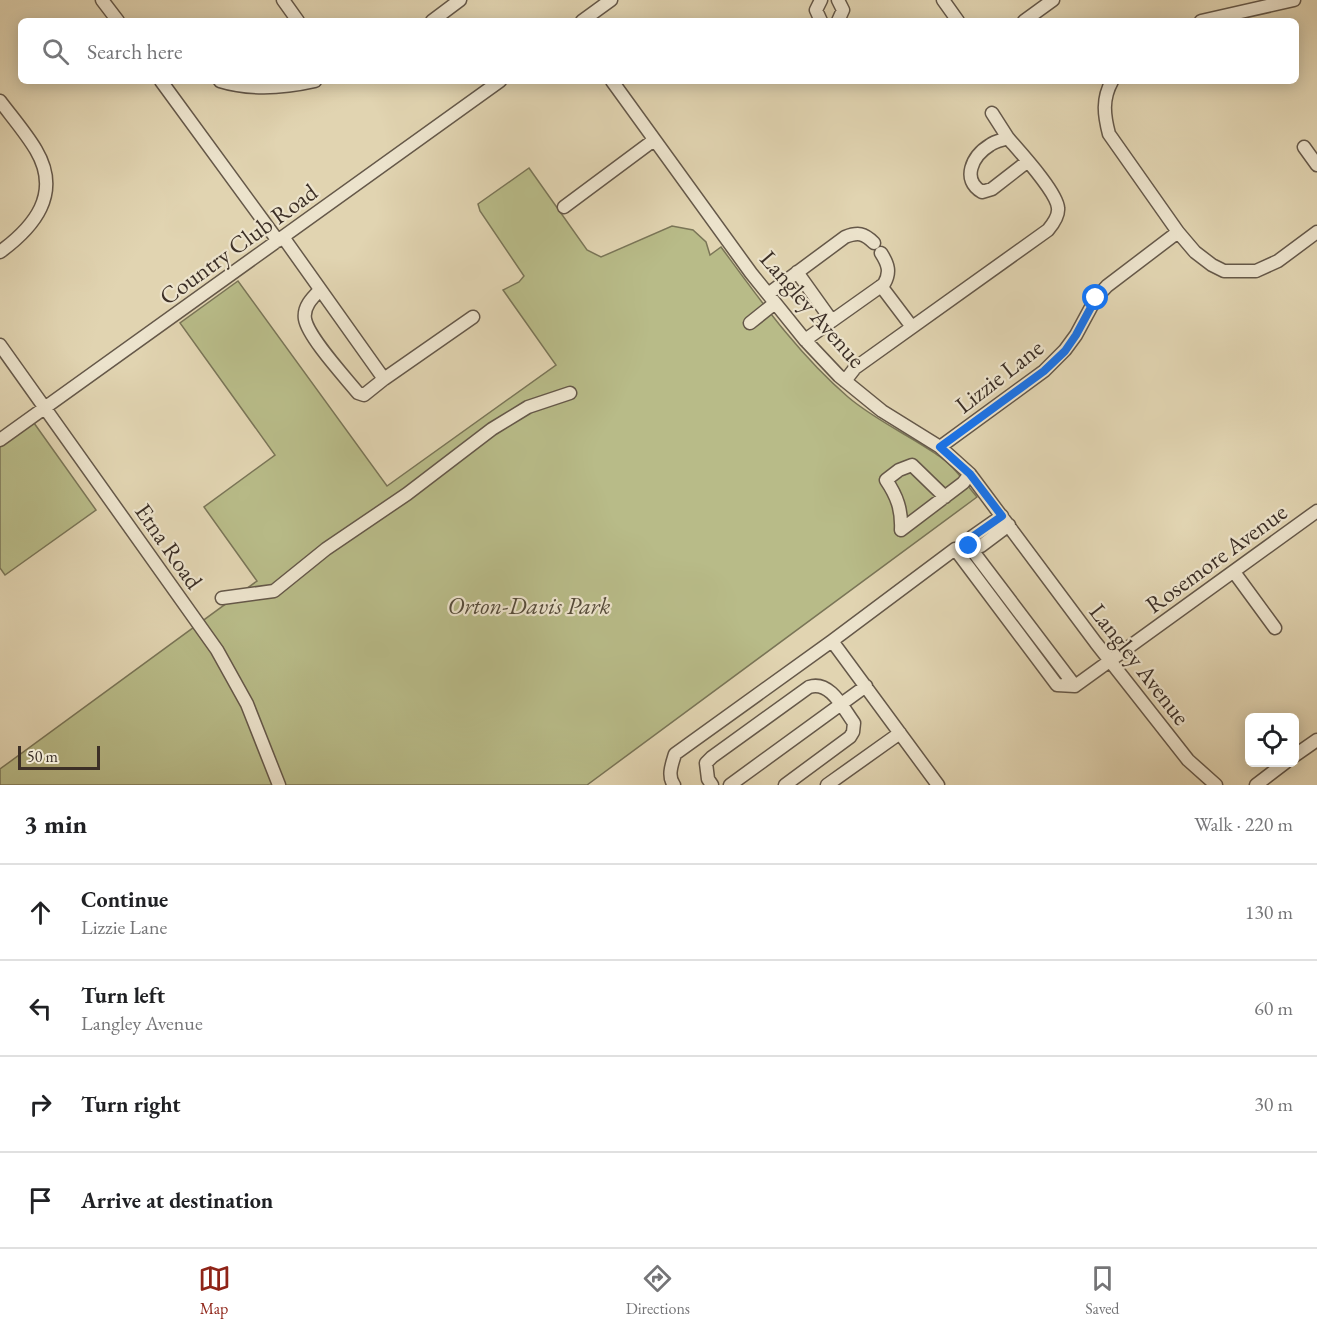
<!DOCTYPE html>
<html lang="en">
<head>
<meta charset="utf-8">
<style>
	body { margin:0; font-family:"EB Garamond",serif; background:#f2f2f2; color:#202124 }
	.controls { position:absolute; right:18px; bottom:18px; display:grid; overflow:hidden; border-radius:9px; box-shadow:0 3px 15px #0003 }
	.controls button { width:54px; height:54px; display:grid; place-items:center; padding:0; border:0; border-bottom:2px solid #e0e0e0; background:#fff; color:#202124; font:30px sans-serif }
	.scale { position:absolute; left:18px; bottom:15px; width:82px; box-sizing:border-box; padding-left:6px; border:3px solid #3c2f26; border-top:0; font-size:16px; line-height:21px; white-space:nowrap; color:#3c2f26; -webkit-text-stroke:4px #ece3cc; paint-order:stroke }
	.stop { position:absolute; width:18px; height:18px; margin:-14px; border:4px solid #1a73e8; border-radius:50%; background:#fff }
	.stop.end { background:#1a73e8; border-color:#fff; box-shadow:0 2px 6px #0008 }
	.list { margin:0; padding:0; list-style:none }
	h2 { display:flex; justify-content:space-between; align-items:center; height:78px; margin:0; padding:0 24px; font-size:26px }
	h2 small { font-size:20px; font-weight:400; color:#757577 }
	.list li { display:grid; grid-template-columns:39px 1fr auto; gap:18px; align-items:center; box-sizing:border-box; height:96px; padding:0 24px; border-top:2px solid #e0e0e0 }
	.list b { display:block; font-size:22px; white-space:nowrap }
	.list p { margin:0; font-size:20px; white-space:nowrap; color:#757577 }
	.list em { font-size:20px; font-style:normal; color:#757577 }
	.icon { flex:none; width:33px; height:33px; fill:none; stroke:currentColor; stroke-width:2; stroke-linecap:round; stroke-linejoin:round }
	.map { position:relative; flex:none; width:1317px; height:785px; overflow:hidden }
	.search { position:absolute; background:#fff; box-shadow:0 3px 15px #0003; left:18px; right:18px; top:18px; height:66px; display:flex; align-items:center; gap:15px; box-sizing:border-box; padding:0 21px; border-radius:9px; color:#757577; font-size:22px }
	.sheet { height:462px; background:#fff }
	nav { display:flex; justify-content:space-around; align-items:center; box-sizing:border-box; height:84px; border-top:2px solid #e0e0e0; background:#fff; font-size:16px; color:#757577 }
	nav a { display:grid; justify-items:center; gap:3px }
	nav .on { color:#8f2418 }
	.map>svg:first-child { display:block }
	.green { fill:#b8bb88; stroke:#7a7557; stroke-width:1.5 }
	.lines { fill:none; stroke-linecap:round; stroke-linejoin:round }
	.minor-casing { stroke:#655849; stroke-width:15 }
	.minor { stroke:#ece3cc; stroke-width:12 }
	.route { stroke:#1a73e8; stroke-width:8 }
	.labels { text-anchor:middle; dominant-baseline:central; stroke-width:4.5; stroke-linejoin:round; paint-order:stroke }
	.street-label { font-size:24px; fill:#3c2f26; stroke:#ece3cc }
	.park-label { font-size:24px; font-style:italic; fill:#554b3a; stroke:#ece3cc }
</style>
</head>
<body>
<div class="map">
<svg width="1317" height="785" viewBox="0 0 1317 785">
	<rect width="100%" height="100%" fill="#e1d4b1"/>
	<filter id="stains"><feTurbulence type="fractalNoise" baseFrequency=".00333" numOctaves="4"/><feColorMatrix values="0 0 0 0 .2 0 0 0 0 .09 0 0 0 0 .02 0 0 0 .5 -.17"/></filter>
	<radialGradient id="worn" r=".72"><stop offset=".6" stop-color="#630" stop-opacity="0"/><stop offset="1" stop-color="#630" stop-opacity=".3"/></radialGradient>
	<!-- green -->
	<path class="green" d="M529,168L587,250L601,257L672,226L693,230L706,242L710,255L721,247C760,300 798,354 848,397C875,420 907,434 936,454C953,464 964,482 977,497L587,785H0V769L257,581L204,507L275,455L180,323L238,281L387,486L556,365L503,290L519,282L524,276L480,211L478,204Z
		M34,423L96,510L5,575L0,568V447Z"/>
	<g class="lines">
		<!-- minor casing -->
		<g class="minor-casing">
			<path id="minor" d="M102,0L118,21
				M283,0L298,21
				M821,0L816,10L821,21
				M943,0L958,21
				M432,21L460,0
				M582,21L611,0
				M838,21L843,10L838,0
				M1024,21L1053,0
				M1201,21L1294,0
				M161,81L278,241
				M220,81C252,91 284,88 315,81
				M612,81L751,273L805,340L839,376L882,411L940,447L970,474L1096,643L1188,760L1216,785
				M1112,81C1102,99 1104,115 1109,134L1178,232L1195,252L1212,265L1224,271H1256L1278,261L1317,232
				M0,101C12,117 26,133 36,150C62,194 34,227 0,252
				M992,113L1008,138
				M1304,147L1317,165
				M564,207L654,140
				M283,237L384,379L473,317
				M797,272L832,321
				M881,286L912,327
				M320,290C312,298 303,307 305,319C308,337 345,377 358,393L364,395L384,379
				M768,294L845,237C858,232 864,233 874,243
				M750,323L775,303
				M805,340L884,284C891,272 888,264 881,253
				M0,345L217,650L247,704L279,785
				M845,381L855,368L1048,230C1053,224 1059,216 1058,208C1057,192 1020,152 1008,138C1003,140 995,141 990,145C972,156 961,180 982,192L992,189L1028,161
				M0,440L500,81
				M940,447L1044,371L1065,350L1076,335L1096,298L1107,286L1178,232
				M901,530C902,510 897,496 886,480L899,470L912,465L945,497
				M901,530L963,483L970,474
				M969,546L1075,686
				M969,546L972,537L1002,516
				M955,549L1057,685L1075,686L1317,511
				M1234,572L1275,628
				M222,598L274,591L326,549L407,494L492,429L528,407L570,393
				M832,641L938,785
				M1294,756L1317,740
				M674,785C667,776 672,764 675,754L832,641L955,549L981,546L1009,525
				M712,785L708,779L706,763L712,757L809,687C830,680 843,708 854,723L853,732L850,737L785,785
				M730,785L866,686
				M827,785L900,733
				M1256,785L1286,762"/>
		</g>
		<!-- minor -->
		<use href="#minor" class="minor"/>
	</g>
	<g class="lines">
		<!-- route -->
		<path class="route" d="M969,546L972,537L1002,516L970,474L940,447L1044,371L1065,351L1076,335L1096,298"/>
	</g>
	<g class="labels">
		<!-- street labels -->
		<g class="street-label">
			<text transform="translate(238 244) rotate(-36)">Country Club Road</text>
			<text transform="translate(813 309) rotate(49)">Langley Avenue</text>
			<text transform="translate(999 376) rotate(-38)">Lizzie Lane</text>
			<text transform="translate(169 546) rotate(55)">Etna Road</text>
			<text transform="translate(1216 558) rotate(-36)">Rosemore Avenue</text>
			<text transform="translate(1140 664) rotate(52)">Langley Avenue</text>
		</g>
		<!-- park labels -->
		<g class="park-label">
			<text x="529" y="605">Orton-Davis Park</text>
		</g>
	</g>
	<rect width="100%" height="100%" filter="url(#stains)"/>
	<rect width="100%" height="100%" fill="url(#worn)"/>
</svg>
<div class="controls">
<button><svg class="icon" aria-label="locate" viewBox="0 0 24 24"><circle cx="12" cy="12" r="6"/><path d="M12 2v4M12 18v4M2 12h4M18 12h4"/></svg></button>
</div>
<div class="scale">50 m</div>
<div class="stop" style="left:1096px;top:298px"></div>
<div class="stop end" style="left:969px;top:546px"></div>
<div class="search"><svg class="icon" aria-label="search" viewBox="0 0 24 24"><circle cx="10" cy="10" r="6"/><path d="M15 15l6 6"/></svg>Search here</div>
</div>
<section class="sheet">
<h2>3 min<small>Walk · 220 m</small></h2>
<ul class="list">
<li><svg class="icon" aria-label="ahead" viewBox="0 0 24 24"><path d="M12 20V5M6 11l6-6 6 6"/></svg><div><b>Continue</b><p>Lizzie Lane</p></div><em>130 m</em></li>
<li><svg class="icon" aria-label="left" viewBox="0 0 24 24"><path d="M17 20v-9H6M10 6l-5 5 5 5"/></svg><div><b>Turn left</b><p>Langley Avenue</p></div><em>60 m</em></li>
<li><svg class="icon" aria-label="right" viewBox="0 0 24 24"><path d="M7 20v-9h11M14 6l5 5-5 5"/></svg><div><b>Turn right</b></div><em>30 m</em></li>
<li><svg class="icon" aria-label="arrive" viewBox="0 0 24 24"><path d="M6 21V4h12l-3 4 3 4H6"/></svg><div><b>Arrive at destination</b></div></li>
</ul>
</section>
<nav>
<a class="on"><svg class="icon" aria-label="map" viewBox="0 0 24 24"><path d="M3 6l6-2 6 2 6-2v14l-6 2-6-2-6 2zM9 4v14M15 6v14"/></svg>Map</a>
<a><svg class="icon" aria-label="directions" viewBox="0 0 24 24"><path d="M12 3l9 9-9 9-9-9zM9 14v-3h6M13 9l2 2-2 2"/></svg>Directions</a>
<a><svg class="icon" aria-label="saved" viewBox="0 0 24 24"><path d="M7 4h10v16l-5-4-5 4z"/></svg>Saved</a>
</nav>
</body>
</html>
